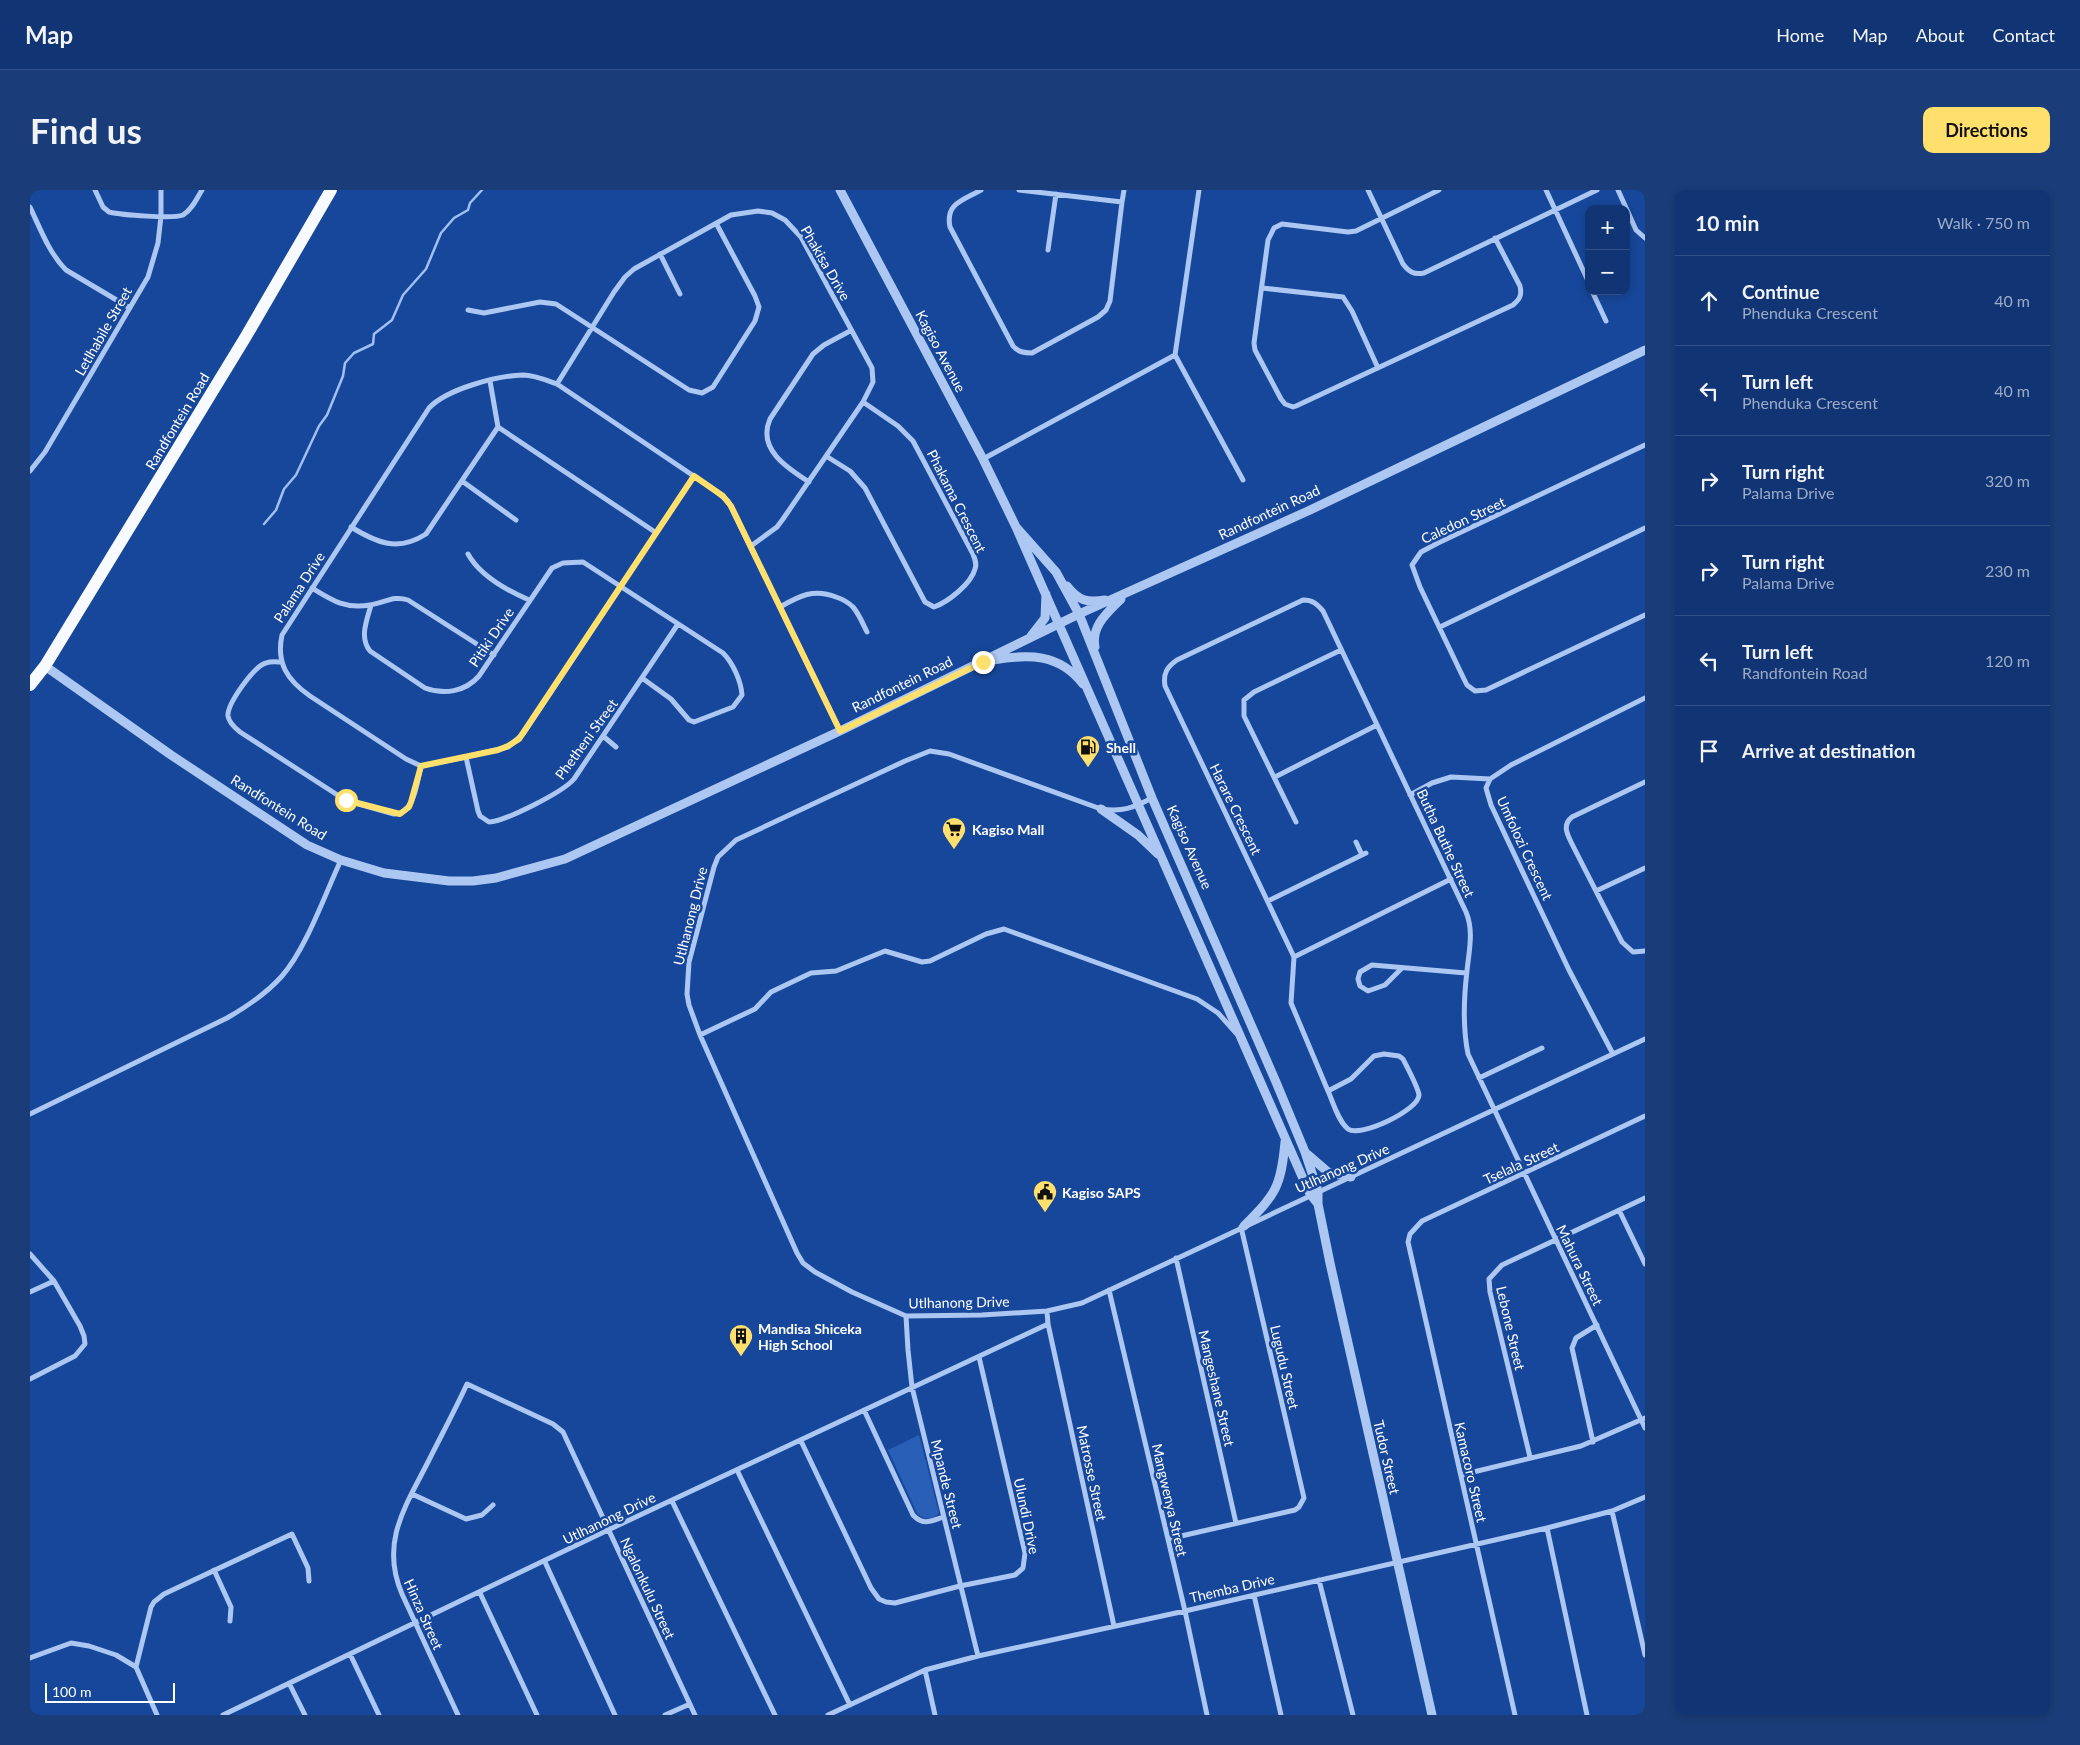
<!DOCTYPE html>
<html lang="en">
<head>
<meta charset="utf-8">
<style>
	body { margin:0; font-family:Lato,sans-serif; background:#1a3d79; color:#f1f3f6 }
	.controls { position:absolute; right:15px; top:15px; display:grid; overflow:hidden; border-radius:10px; box-shadow:0 2px 8px #0003 }
	.controls button { width:45px; height:45px; display:grid; place-items:center; padding:0; border:0; border-bottom:1px solid #305086; background:#113574; color:#f1f3f6; font:25px sans-serif }
	.scale { position:absolute; left:15px; bottom:12px; width:130px; box-sizing:border-box; padding-left:5px; border:2px solid #fff; border-top:0; font-size:14px; line-height:18px; white-space:nowrap; color:#fff; -webkit-text-stroke:4px #17479a; paint-order:stroke }
	.stop { position:absolute; width:15px; height:15px; margin:-11px; border:4px solid #ffe06d; border-radius:50%; background:#fff }
	.stop.end { background:#ffe06d; border-color:#fff; box-shadow:0 1px 5px #0008 }
	.list { margin:0; padding:0; list-style:none }
	h2 { display:flex; justify-content:space-between; align-items:center; height:65px; margin:0; padding:0 20px; font-size:21px }
	h2 small { font-size:16px; font-weight:400; color:#9cabc5 }
	.list li { display:grid; grid-template-columns:32px 1fr auto; gap:15px; align-items:center; box-sizing:border-box; height:90px; padding:0 20px; border-top:1px solid #305086 }
	.list b { display:block; font-size:19px; white-space:nowrap }
	.list p { margin:0; font-size:16px; white-space:nowrap; color:#9cabc5 }
	.list em { font-size:16px; font-style:normal; color:#9cabc5 }
	.icon { flex:none; width:28px; height:28px; fill:none; stroke:currentColor; stroke-width:2; stroke-linecap:round; stroke-linejoin:round }
	.map { position:relative; flex:none; width:1615px; height:1525px; overflow:hidden; border-radius:10px }
	header { display:flex; align-items:center; gap:30px; box-sizing:border-box; height:70px; padding:0 25px; background:#113574; border-bottom:1px solid #305086 }
	header strong { font-size:24px }
	nav { display:flex; gap:28px; margin-inline-start:auto; font-size:18px }
	.intro { display:flex; align-items:center; justify-content:space-between; box-sizing:border-box; height:120px; padding:0 30px }
	h1 { margin:0; font-size:35px }
	.button { padding:12px 22px; border-radius:10px; background:#ffe06d; color:#111; font-size:18px; font-weight:700 }
	main { display:flex; gap:30px; padding:0 30px }
	aside { flex:1; background:#113574; border-radius:10px; box-shadow:0 2px 8px #0003 }
	.map>svg:first-child { display:block }
	.green { fill:#2a5fb8 }
	.lines { fill:none; stroke-linecap:round; stroke-linejoin:round }
	.stream { stroke:#9fc0f4; stroke-width:2.5 }
	.minor { stroke:#acc7f2; stroke-width:5 }
	.tertiary { stroke:#acc7f2; stroke-width:9 }
	.primary { stroke:#f7faff; stroke-width:12 }
	.route { stroke:#ffe06d; stroke-width:6 }
	.labels { text-anchor:middle; dominant-baseline:central; stroke-width:5; stroke-linejoin:round; paint-order:stroke }
	.street-label { font-size:14px; fill:#fff; stroke:#17479a }
	.poi-label { font-size:14px; font-weight:bold; fill:#fff; stroke:#17479a; text-anchor:start }
</style>
</head>
<body>
<header>
<strong>Map</strong>
<nav><a>Home</a><a>Map</a><a>About</a><a>Contact</a></nav>
</header>
<div class="intro"><h1>Find us</h1><a class="button">Directions</a></div>
<main>
<div class="map">
<svg width="1615" height="1525" viewBox="0 0 1615 1525">
	<rect width="100%" height="100%" fill="#17479a"/>
	<!-- green -->
	<path class="green" d="M889,1245L909,1323C902,1330 893,1330 887,1323L858,1260Z"/>
	<g class="lines">
		<!-- stream -->
		<path class="stream" d="M234,334L246,320L254,299L266,285L289,236L297,225L313,186L315,173L324,163L343,154L344,144L362,130L373,105L396,79L411,43L424,28L438,20L440,13L452,0"/>
		<!-- minor -->
		<path class="minor" d="M65,0L73,17L79,22C92,25 143,29 153,25C162,20 167,8 172,0
			M951,0C934,10 915,13 920,37L983,156C988,162 994,163 1002,163L1068,127L1076,120L1080,111L1092,12L989,0
			M1338,0L1373,74C1379,82 1384,85 1394,83L1567,0
			M1409,0L1326,41L1318,42L1252,34L1244,38L1238,50L1224,153L1225,160L1251,209L1255,214L1263,217L1266,216L1483,115C1490,109 1492,105 1490,96L1465,48
			M1516,0L1559,93
			M1588,0L1606,40L1615,48
			M1092,12L1094,0
			M0,17C10,38 19,63 36,80L100,118
			M1018,60L1026,4
			M630,64L650,104
			M1232,98L1313,107L1322,121L1348,178
			M1562,101L1576,131
			M438,120L454,123L510,112L526,114L659,200L672,203L683,197L725,131L729,117L725,106L686,33
			M1145,165L1213,290
			M460,191L468,237L625,342
			M527,194L584,102L595,87L604,79L701,25L728,21L742,23L755,30L771,47L842,178L843,192L833,212L753,329L747,337L721,356
			M1615,255L1408,353L1391,362L1382,375L1390,397L1433,487L1437,495L1445,501L1456,500L1615,425
			M796,266L820,281L835,298L895,412L904,417C918,412 941,394 945,379C947,374 945,369 943,364L883,251L868,236L833,212
			M953,269L1145,165L1169,0
			M0,281L15,262L118,87L128,53L131,26V0
			M664,286L493,544L478,557L436,567L391,576L376,569L280,506C257,490 246,473 252,445L399,218C417,199 466,186 493,185C504,185 516,190 527,194L683,299L698,311L810,541
			M432,291L486,330
			M779,292C757,278 727,259 740,229L783,164L794,155L820,141
			M321,337C347,353 368,362 396,344L468,237
			M438,364C450,386 476,400 499,410
			M282,398C303,411 315,419 340,415C355,413 363,405 378,410L464,465
			M341,415C337,430 329,447 340,461L395,498C414,505 435,502 449,486L522,378L533,373L553,372L693,463C703,473 711,491 712,505L703,517L664,532L659,530L641,509L612,488
			M750,417C769,406 784,398 806,407C812,409 819,413 823,417C829,424 833,434 837,442
			M1410,437L1615,338
			M252,472C247,472 241,471 236,473C224,476 197,514 198,526C199,533 205,538 210,542L309,606L325,613L364,624C385,624 387,591 391,576
			M573,546L586,557
			M436,567L448,621L450,626L459,632C476,631 533,602 544,589L648,434
			M1245,587L1347,535
			M1615,592L1542,627C1532,635 1537,644 1542,654L1592,752L1603,762L1615,761
			M1380,605L1402,593L1421,587L1460,589
			M1122,608C1103,618 1093,622 1071,619L919,564L900,561L875,571L706,650L688,667L684,677L659,772L657,804L659,815L670,845L767,1063L773,1073L785,1082L822,1102L876,1126L952,1125L1017,1121L1052,1113L1615,849
			M1266,632L1214,526V510L1224,502L1311,460
			M1326,652L1332,665
			M1566,701L1615,678
			M1238,711L1336,663
			M1264,767L1135,496C1133,483 1137,477 1147,470L1273,410C1283,410 1287,414 1293,421L1436,722C1444,741 1439,761 1437,781C1434,806 1433,839 1438,864L1615,1238
			M1264,767L1421,689
			M1264,767L1261,813L1298,901
			M1372,778L1355,795L1338,801L1330,796L1328,789L1330,782L1342,775L1436,783
			M670,845L725,819L741,802L781,783L806,781L855,761L892,772L900,771L956,744L974,739L1167,809L1188,823L1206,843
			M1354,864L1369,866L1373,869C1377,877 1388,897 1389,905C1389,920 1330,948 1318,939C1308,931 1303,912 1298,901L1321,889L1344,866Z
			M1583,864L1539,780L1461,615L1456,598L1460,589L1481,575L1615,508
			M1449,888L1512,858
			M0,924L197,828C218,816 236,804 252,786C276,759 295,704 311,670
			M1589,1020L1615,1074
			M0,1064L24,1091L50,1136L54,1146L55,1154L45,1166L0,1189
			M1146,1068L1206,1333
			M1079,1100L1155,1421L1177,1525
			M0,1102L24,1091
			M876,1126L878,1160L882,1197L948,1466
			M1018,1134L1084,1436
			M834,1220L883,1325C893,1336 901,1331 913,1327
			M771,1251L841,1398L849,1409L856,1412L865,1413L930,1396L985,1385L993,1378L995,1363L949,1167
			M1563,1252L1542,1158L1546,1148L1567,1135
			M1500,1267L1460,1102L1459,1089L1472,1075L1615,1008
			M707,1280L820,1515
			M1431,1285L1551,1256L1615,1228
			M382,1304L436,1329L452,1325L463,1315
			M642,1311L745,1525
			M1582,1321L1615,1465
			M1517,1338L1557,1525
			M1138,1349L1265,1320L1269,1317L1274,1308L1211,1037
			M515,1372L585,1525
			M184,1380L201,1417L200,1431
			M1289,1390L1323,1525
			M450,1403L507,1525
			M1224,1405L1251,1525
			M320,1464L349,1525
			M0,1468L41,1453L59,1456L86,1465L106,1477L127,1525
			M106,1477L121,1417L124,1412L134,1404L262,1344L278,1378L279,1391
			M895,1480L905,1525
			M259,1493L275,1525
			M193,1525L578,1340L1018,1134L1017,1121
			M428,1525L372,1404C350,1353 375,1317 398,1272C411,1246 425,1220 437,1194L523,1234L533,1242L665,1525
			M635,1525L660,1514
			M798,1525L895,1480L948,1466L1155,1421L1517,1338L1582,1321L1615,1307
			M1485,1525L1378,1052L1380,1044L1392,1031L1615,926"/>
		<!-- tertiary -->
		<path class="tertiary" d="M810,0L953,269L986,337L1271,984L1280,1004L1288,1014
			M986,337L1026,382L1049,424L1122,608L1246,892L1275,962L1288,1001V1014L1300,1073L1402,1525
			M1037,396C1049,411 1057,413 1075,410
			M1001,446L1015,428L1016,404
			M1065,457C1061,436 1077,423 1091,409
			M963,470C998,464 1029,463 1053,494
			M15,476L141,565L277,655L311,670L354,683L419,691H443L466,688L535,669L810,541L1049,424L1278,321L1615,160
			M1071,619L1108,645L1128,664
			M1277,964L1299,983L1321,987
			M1214,1036C1246,1004 1251,997 1255,952"/>
		<!-- primary -->
		<path class="primary" d="M0,495L15,476L215,148L301,0"/>
	</g>
	<g class="lines">
		<!-- route -->
		<path class="route" d="M316,610L370,624L379,617L381,612L391,576L468,560L478,556L489,549L664,286L693,306L701,316L810,541L953,472"/>
	</g>
	<!-- icons -->
	<defs>
		<g id="fuel-pin" transform="scale(1.25)"><path d="M0 17L-7.5 6A9.5 9.5 0 1 1 7.5 6Z" fill="#ffe06d" stroke="#17479a"/><path d="M-5.5-6h7V0h2V4h1.3V-2.5L3-4.5l.8-.8L6-3V5H2.5V1h-1V6h-7ZM-4.2-4.7v3.2H.2V-4.7Z" fill="#111"/></g>
		<g id="supermarket-pin" transform="scale(1.25)"><path d="M0 17L-7.5 6A9.5 9.5 0 1 1 7.5 6Z" fill="#ffe06d" stroke="#17479a"/><path d="M-6-5.5h2.5l.6 2H6L4.5 2H-2.5L-4.4-4H-6ZM-1.5 3.2a1.3 1.3 0 1 0 .1 0ZM3 3.2a1.3 1.3 0 1 0 .1 0Z" fill="#111"/></g>
		<g id="civic-pin" transform="scale(1.25)"><path d="M0 17L-7.5 6A9.5 9.5 0 1 1 7.5 6Z" fill="#ffe06d" stroke="#17479a"/><path d="M-.6-6.5H3V-4.5H.6V-3L4-1V1h2V6H-6V1h2V-1L-.6-3ZM-1.2 2.5V6h2.4V2.5Z" fill="#111"/></g>
		<g id="building-pin" transform="scale(1.25)"><path d="M0 17L-7.5 6A9.5 9.5 0 1 1 7.5 6Z" fill="#ffe06d" stroke="#17479a"/><path d="M-4-6H4V6H1V3H-1V6H-4ZM-2.5-4.3h1.7v1.8h-1.7ZM.8-4.3h1.7v1.8H.8ZM-2.5-1h1.7V.8h-1.7ZM.8-1h1.7V.8H.8Z" fill="#111"/></g>
	</defs>
	<g fill-rule="evenodd">
		<use href="#fuel-pin" x="1058" y="557"/>
		<use href="#supermarket-pin" x="924" y="639"/>
		<use href="#civic-pin" x="1015" y="1002"/>
		<use href="#building-pin" x="711" y="1146"/>
	</g>
	<g class="labels">
		<!-- street labels -->
		<g class="street-label">
			<text transform="translate(796 73) rotate(60)">Phakisa Drive</text>
			<text transform="translate(73 141) rotate(-60)">Letlhabile Street</text>
			<text transform="translate(911 161) rotate(62)">Kagiso Avenue</text>
			<text transform="translate(147 231) rotate(-59)">Randfontein Road</text>
			<text transform="translate(927 311) rotate(63)">Phakama Crescent</text>
			<text transform="translate(1239 322) rotate(-25)">Randfontein Road</text>
			<text transform="translate(1433 330) rotate(-25)">Caledon Street</text>
			<text transform="translate(269 397) rotate(-57)">Palama Drive</text>
			<text transform="translate(461 447) rotate(-56)">Pitiki Drive</text>
			<text transform="translate(872 494) rotate(-26)">Randfontein Road</text>
			<text transform="translate(556 549) rotate(-54)">Phetheni Street</text>
			<text transform="translate(249 617) rotate(32)">Randfontein Road</text>
			<text transform="translate(1206 619) rotate(64)">Harare Crescent</text>
			<text transform="translate(1416 653) rotate(65)">Butha Buthe Street</text>
			<text transform="translate(1160 657) rotate(66)">Kagiso Avenue</text>
			<text transform="translate(1495 658) rotate(65)">Umfolozi Crescent</text>
			<text transform="translate(660 726) rotate(-76)">Utlhanong Drive</text>
			<text transform="translate(1491 973) rotate(-25)">Tselala Street</text>
			<text transform="translate(1312 978) rotate(-24)">Utlhanong Drive</text>
			<text transform="translate(1550 1075) rotate(64)">Mahura Street</text>
			<text transform="translate(929 1112) rotate(-1)">Utlhanong Drive</text>
			<text transform="translate(1481 1138) rotate(77)">Lebone Street</text>
			<text transform="translate(1255 1177) rotate(77)">Lugudu Street</text>
			<text transform="translate(1187 1198) rotate(77)">Mangeshane Street</text>
			<text transform="translate(1357 1267) rotate(77)">Tudor Street</text>
			<text transform="translate(1441 1282) rotate(77)">Kamacoro Street</text>
			<text transform="translate(1062 1283) rotate(78)">Matrosse Street</text>
			<text transform="translate(917 1294) rotate(76)">Mpande Street</text>
			<text transform="translate(1140 1310) rotate(77)">Mangwenya Street</text>
			<text transform="translate(997 1326) rotate(78)">Ulundi Drive</text>
			<text transform="translate(579 1328) rotate(-26)">Utlhanong Drive</text>
			<text transform="translate(618 1398) rotate(65)">Ngalonkulu Street</text>
			<text transform="translate(1202 1398) rotate(-13)">Themba Drive</text>
			<text transform="translate(394 1424) rotate(66)">Hinza Street</text>
		</g>
		<!-- poi labels -->
		<g class="poi-label">
			<text x="1076" y="557">Shell</text>
			<text x="942" y="639">Kagiso Mall</text>
			<text x="1032" y="1002">Kagiso SAPS</text>
			<text x="728" y="1138">Mandisa Shiceka<tspan x="728" dy="16">High School</tspan></text>
		</g>
	</g>
</svg>
<div class="controls">
<button>+</button>
<button>−</button>
</div>
<div class="scale">100 m</div>
<div class="stop" style="left:316px;top:610px"></div>
<div class="stop end" style="left:953px;top:472px"></div>
</div>
<aside>
<h2>10 min<small>Walk · 750 m</small></h2>
<ul class="list">
<li><svg class="icon" aria-label="ahead" viewBox="0 0 24 24"><path d="M12 20V5M6 11l6-6 6 6"/></svg><div><b>Continue</b><p>Phenduka Crescent</p></div><em>40 m</em></li>
<li><svg class="icon" aria-label="left" viewBox="0 0 24 24"><path d="M17 20v-9H6M10 6l-5 5 5 5"/></svg><div><b>Turn left</b><p>Phenduka Crescent</p></div><em>40 m</em></li>
<li><svg class="icon" aria-label="right" viewBox="0 0 24 24"><path d="M7 20v-9h11M14 6l5 5-5 5"/></svg><div><b>Turn right</b><p>Palama Drive</p></div><em>320 m</em></li>
<li><svg class="icon" aria-label="right" viewBox="0 0 24 24"><path d="M7 20v-9h11M14 6l5 5-5 5"/></svg><div><b>Turn right</b><p>Palama Drive</p></div><em>230 m</em></li>
<li><svg class="icon" aria-label="left" viewBox="0 0 24 24"><path d="M17 20v-9H6M10 6l-5 5 5 5"/></svg><div><b>Turn left</b><p>Randfontein Road</p></div><em>120 m</em></li>
<li><svg class="icon" aria-label="arrive" viewBox="0 0 24 24"><path d="M6 21V4h12l-3 4 3 4H6"/></svg><div><b>Arrive at destination</b></div></li>
</ul>
</aside>
</main>
</body>
</html>
